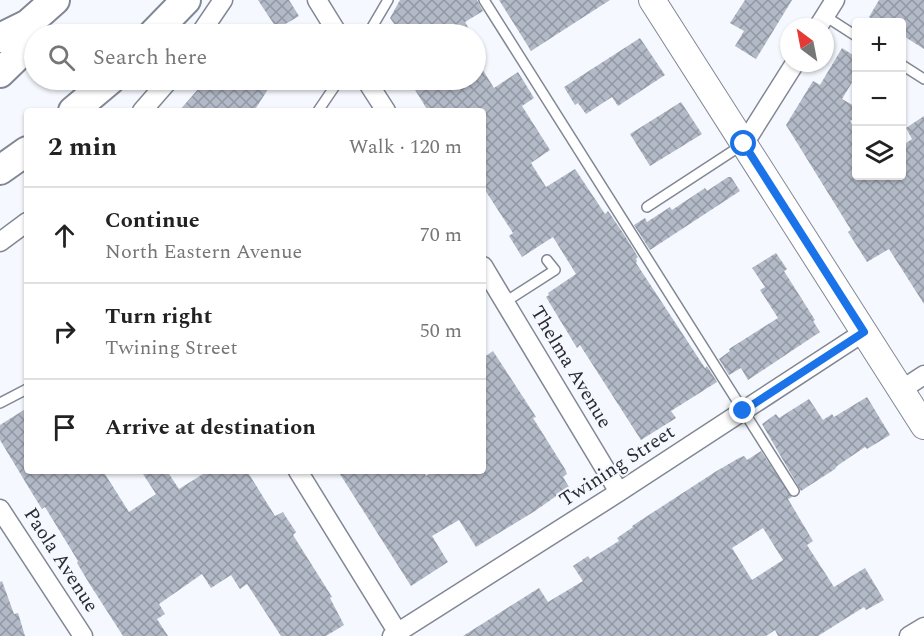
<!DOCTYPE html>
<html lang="en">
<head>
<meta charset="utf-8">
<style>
	body { margin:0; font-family:Spectral,serif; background:#f2f2f2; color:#222 }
	.controls { position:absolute; right:18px; top:18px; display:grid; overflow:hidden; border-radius:6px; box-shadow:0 2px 4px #0004 }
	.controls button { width:54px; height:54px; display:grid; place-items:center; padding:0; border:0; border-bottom:2px solid #e0e0e0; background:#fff; color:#222; font:30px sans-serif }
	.compass { position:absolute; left:780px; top:18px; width:54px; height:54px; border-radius:50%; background:#fff; box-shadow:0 2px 4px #0004; rotate:328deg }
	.stop { position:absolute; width:18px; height:18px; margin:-14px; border:4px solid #1a73e8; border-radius:50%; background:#fff }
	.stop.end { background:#1a73e8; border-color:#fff; box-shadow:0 2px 6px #0008 }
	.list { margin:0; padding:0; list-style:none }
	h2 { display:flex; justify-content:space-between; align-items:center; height:78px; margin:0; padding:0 24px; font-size:26px }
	h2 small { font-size:20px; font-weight:400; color:#767676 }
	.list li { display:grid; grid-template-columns:39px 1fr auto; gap:18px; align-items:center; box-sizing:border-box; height:96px; padding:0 24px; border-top:2px solid #e0e0e0 }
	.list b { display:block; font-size:22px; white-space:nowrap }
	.list p { margin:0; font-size:20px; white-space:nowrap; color:#767676 }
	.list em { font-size:20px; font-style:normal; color:#767676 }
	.icon { flex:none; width:33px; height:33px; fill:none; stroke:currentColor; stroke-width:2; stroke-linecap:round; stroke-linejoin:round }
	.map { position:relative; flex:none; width:924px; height:636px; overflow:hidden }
	.search { position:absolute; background:#fff; box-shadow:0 2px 4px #0004; left:24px; top:24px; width:462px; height:66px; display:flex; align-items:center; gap:15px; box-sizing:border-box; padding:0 21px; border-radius:33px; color:#767676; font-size:22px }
	.panel { position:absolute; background:#fff; box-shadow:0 2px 4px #0004; left:24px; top:108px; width:462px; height:366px; border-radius:6px }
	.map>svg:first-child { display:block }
	.building { fill:url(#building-cross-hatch); fill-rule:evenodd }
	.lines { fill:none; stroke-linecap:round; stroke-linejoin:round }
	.lane-casing { stroke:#818794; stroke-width:12 }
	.street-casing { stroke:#818794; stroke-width:21 }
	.secondary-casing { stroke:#818794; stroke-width:28 }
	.primary-casing { stroke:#818794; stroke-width:32 }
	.lane { stroke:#fff; stroke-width:9 }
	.street { stroke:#fff; stroke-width:18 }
	.secondary { stroke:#fff; stroke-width:26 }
	.primary { stroke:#fff; stroke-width:28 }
	.route { stroke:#1a73e8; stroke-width:8 }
	.labels { text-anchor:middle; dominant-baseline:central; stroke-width:4.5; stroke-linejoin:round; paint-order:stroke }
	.street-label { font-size:20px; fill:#292c31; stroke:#f5f8fe }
</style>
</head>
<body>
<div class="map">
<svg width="924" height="636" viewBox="0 0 924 636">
	<defs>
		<pattern id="building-cross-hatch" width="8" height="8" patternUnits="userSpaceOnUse" patternTransform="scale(1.5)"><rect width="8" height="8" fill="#b3bac7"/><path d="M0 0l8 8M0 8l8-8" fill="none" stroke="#9297a2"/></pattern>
	</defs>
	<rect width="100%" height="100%" fill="#f5f8fe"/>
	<!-- building -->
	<path class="building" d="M258,0H289L299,16L277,29Z
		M400,0H477L483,11L465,22L472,34H401L390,18Z
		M499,0H610L531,51Z
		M745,0H792L756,59L735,46L744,31L730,23Z
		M879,0H924V49L902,35V22H879L869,17Z
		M640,38L665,75L618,106L612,97L586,114L578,103L575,105L564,87Z
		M842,48L856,57V76L842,99L856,107V117L850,121L856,131V176H902V146L912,139L906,128L924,116V304L889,249L867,262L848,232L851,230L786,125L813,81L820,85Z
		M476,59L494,88L518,72L534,98L522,106L550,150L531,163L546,187L575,169L605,214L608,211L623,233L638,257L636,259L637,261L636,263L705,368L707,366L717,382L671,411L676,418L641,440L580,345L577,348L546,297L549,295L548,293L576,274L553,237L522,257L509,236L513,233L483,187V111H428L409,80H476Z
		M206,80H274L254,111H179Z
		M681,102L702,134L650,166L630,134Z
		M728,177H731L740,191L650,250L634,225L645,218L647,222L670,207L672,210L705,188L707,191Z
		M776,253L787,269L784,271L815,320L813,321L820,332L748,380L741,368L729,375L719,359L730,351L729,349L778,318L760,290L765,287L752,268Z
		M493,351L536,417L533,418L565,469L567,474L563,477L569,487L535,511L476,547L459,520L432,536L448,562L411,586L338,471H423L426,476L434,471H483V358Z
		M867,397L890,435L867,449L865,447L837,466L835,469L801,491L762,424L776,414L779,418L809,399L823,420L832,414L834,417Z
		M27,408V471H103L129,512L156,494L141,471H167L179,489L208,471H247L275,516L283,512L286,517L296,532L293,535L332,597L330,598L344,625L326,636H281L247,584L240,589L231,575L211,588L202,574L159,604L165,614L157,619L168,636H123L89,583L77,563L78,561L45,507L42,509L32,493L0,440V425Z
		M761,451L792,497L788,499L813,541L807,545L834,587L865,568L884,600L866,610L864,607L818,636H778L775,630L766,636H463L539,588L548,602L583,581L573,566L588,556L590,559L619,541L617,538L633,527L632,526L715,472L739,458L744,456L747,460ZM763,528L783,560L752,580L732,548Z
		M2,581L14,614L18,613L25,636H0V582Z"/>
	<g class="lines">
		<!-- lane casing -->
		<g class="lane-casing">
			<path id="lane" d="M484,0L794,491
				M825,16L856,36
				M368,34L388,0
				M902,65L924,79
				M318,111L339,80
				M647,207L742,145
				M505,302L555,270L547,260
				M0,403L27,389"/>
		</g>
		<!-- street casing -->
		<g class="street-casing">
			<path id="street" d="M317,0L338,34
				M818,27L835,0
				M200,34L223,0
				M366,80L386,111
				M142,111L169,80
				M744,144L795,63
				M0,242L27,222
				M483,266L619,492
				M901,390L924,375
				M298,471L398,633
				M0,509L83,636
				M392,636L619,492L864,332
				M909,636L924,627"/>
		</g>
		<!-- secondary casing -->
		<g class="secondary-casing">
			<path id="secondary" d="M652,0L924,426"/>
		</g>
		<!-- primary casing -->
		<g class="primary-casing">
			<path id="primary" d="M153,34L186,0
				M0,38L28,24L55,0
				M0,73L34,40
				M73,111L110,80
				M0,170L27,151"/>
		</g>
		<!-- lane -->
		<use href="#lane" class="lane"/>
		<!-- street -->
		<use href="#street" class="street"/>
		<!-- secondary -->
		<use href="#secondary" class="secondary"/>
		<!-- primary -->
		<use href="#primary" class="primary"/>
	</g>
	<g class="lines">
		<!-- route -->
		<path class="route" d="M743,411L864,332L744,144"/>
	</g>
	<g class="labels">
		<!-- street labels -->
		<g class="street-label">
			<text transform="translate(571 367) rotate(59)">Thelma Avenue</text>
			<text transform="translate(617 466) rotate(-33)">Twining Street</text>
			<text transform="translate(61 560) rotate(57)">Paola Avenue</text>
		</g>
	</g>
</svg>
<div class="controls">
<button>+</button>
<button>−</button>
<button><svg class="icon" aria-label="layers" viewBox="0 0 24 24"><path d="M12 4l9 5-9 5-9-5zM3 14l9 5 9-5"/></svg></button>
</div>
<svg class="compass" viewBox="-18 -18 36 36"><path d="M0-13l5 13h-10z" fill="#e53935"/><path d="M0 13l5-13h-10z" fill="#767676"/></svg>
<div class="stop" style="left:744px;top:144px"></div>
<div class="stop end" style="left:743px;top:411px"></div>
<div class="search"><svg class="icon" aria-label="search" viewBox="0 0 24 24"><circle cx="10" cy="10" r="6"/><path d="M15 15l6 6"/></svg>Search here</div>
<section class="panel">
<h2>2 min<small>Walk · 120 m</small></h2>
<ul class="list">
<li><svg class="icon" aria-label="ahead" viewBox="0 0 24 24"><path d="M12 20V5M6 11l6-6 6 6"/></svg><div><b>Continue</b><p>North Eastern Avenue</p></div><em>70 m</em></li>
<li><svg class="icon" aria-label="right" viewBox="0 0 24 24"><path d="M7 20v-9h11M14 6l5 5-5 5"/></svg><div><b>Turn right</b><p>Twining Street</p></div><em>50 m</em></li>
<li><svg class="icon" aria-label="arrive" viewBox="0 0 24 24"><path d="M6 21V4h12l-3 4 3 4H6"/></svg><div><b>Arrive at destination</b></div></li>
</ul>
</section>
</div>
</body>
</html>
